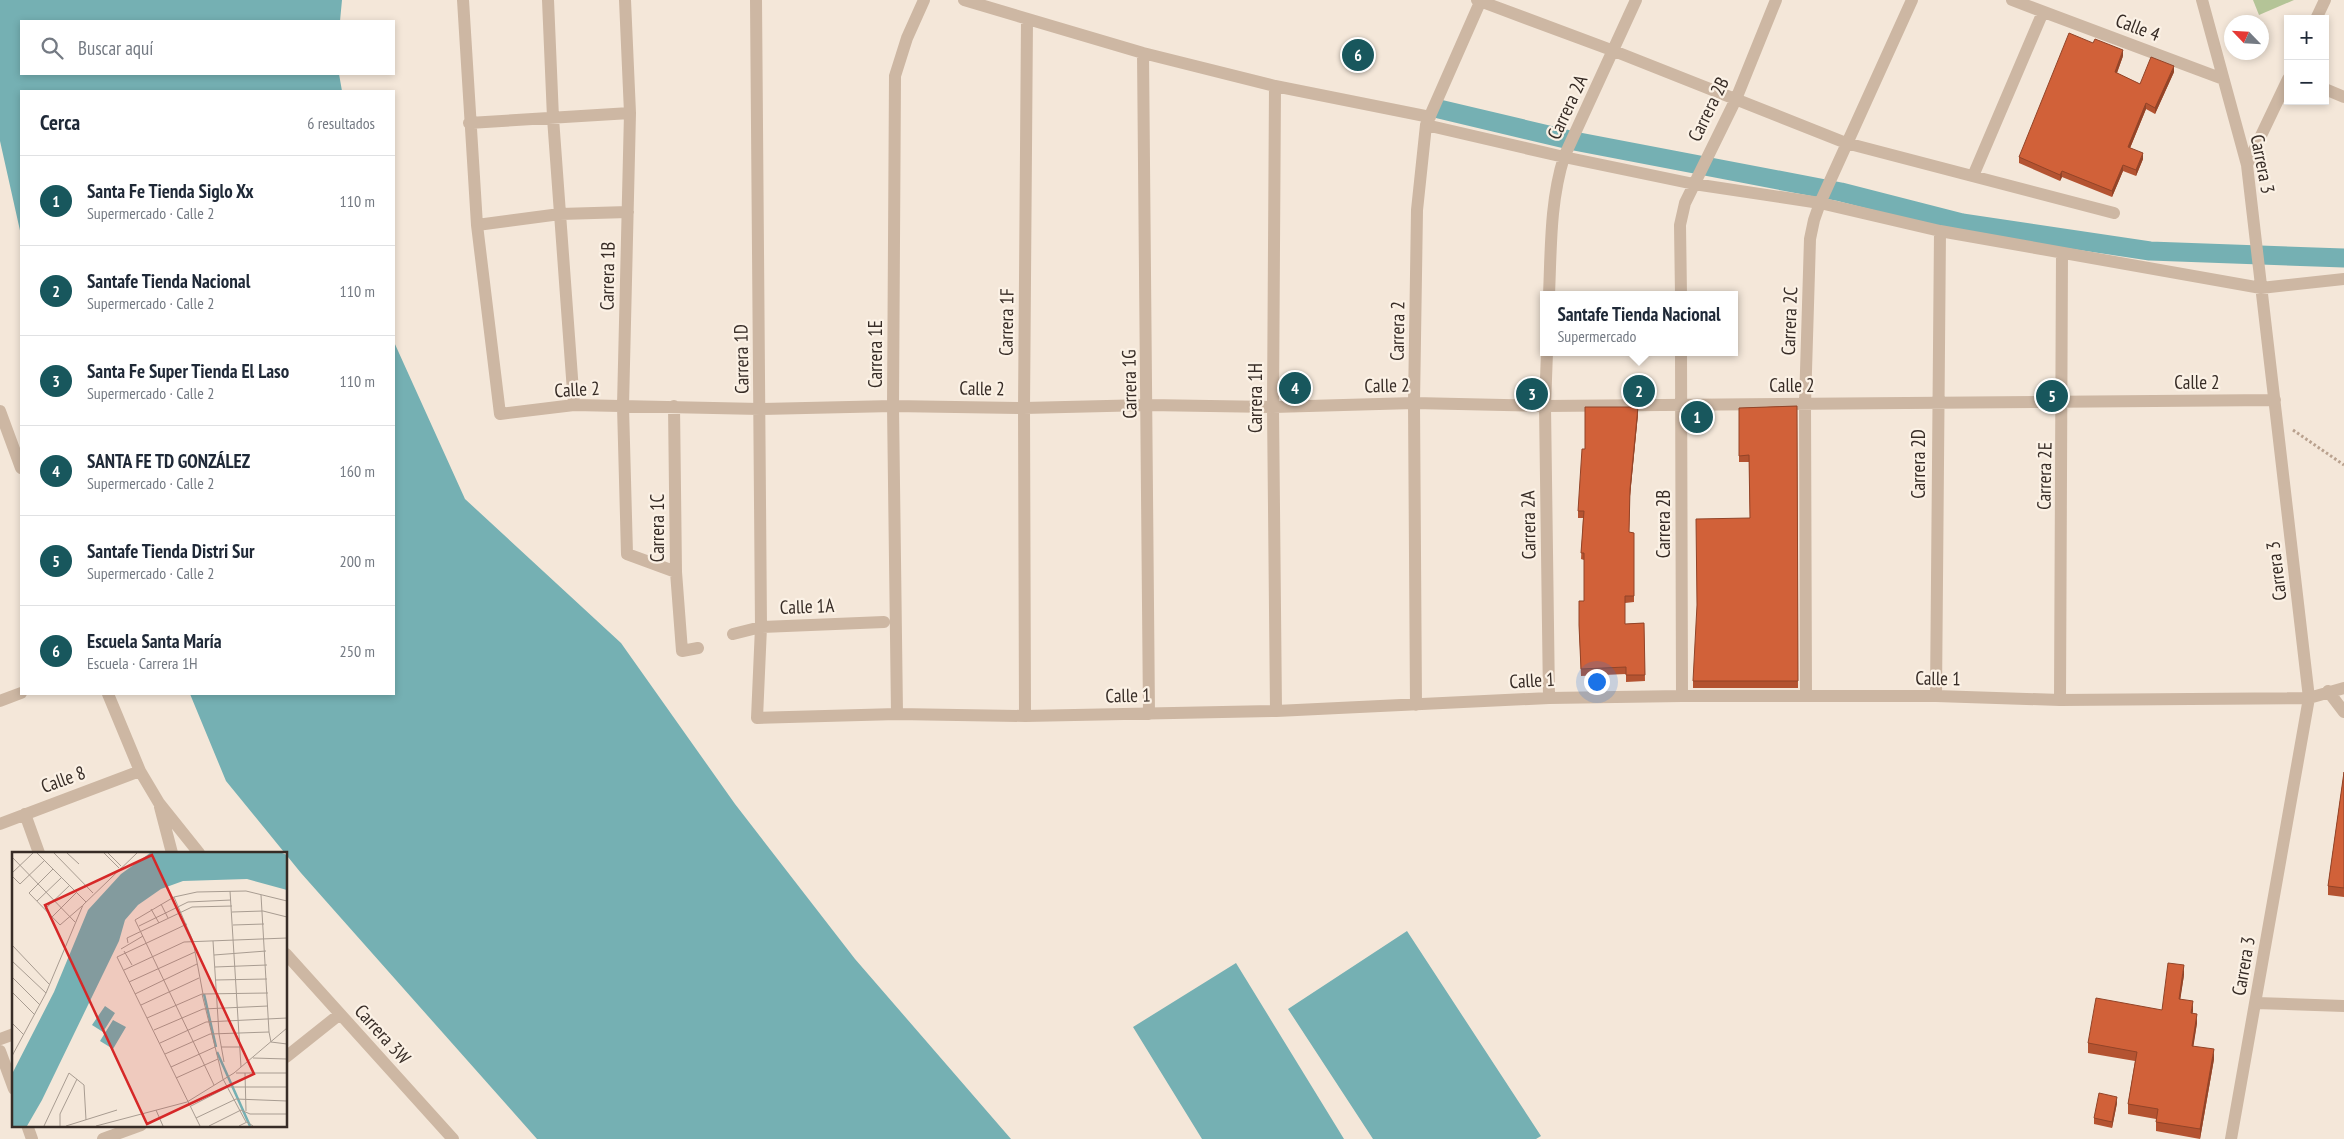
<!DOCTYPE html>
<html lang="es">
<head>
<meta charset="utf-8">
<style>
	body { margin:0; font-family:"PT Sans Narrow",sans-serif; background:#f2f2f3; color:#1f2937 }
	.controls { position:absolute; right:15px; top:15px; display:grid; overflow:hidden; border-radius:0px; box-shadow:0 2px 8px #0003 }
	.controls button { width:45px; height:45px; display:grid; place-items:center; padding:0; border:0; border-bottom:1px solid #e0e1e3; background:#fff; color:#1f2937; font:25px sans-serif }
	.compass { position:absolute; left:2224px; top:15px; width:45px; height:45px; border-radius:50%; background:#fff; box-shadow:0 2px 8px #0003; rotate:295deg }
	.you { position:absolute; left:1596px; top:681px; width:18px; height:18px; margin:-12px; border:4px solid #fff; border-radius:50%; background:#1a73e8; box-shadow:0 0 0 8px #1a73e833 }
	.badge { display:grid; place-items:center; width:32px; height:32px; border-radius:50%; background:#18575d; color:#fff; font-size:16px; font-weight:700 }
	.pin { position:absolute; translate:-50% -50%; border:2px solid #fff; box-shadow:0 1px 5px #0006 }
	.popup { position:absolute; left:1540px; top:291px; width:198px; height:65px; box-sizing:border-box; display:grid; place-content:center; border-radius:0px; background:#fff; filter:drop-shadow(0 1px 4px #0005); font-size:16px; white-space:nowrap; color:#747a83 }
	.popup b { font-size:19px; color:#1f2937 }
	.popup::after { content:''; position:absolute; left:50%; top:100%; margin-left:-10px; border:10px solid transparent; border-top-color:#fff }
	.list { margin:0; padding:0; list-style:none }
	h2 { display:flex; justify-content:space-between; align-items:center; height:65px; margin:0; padding:0 20px; font-size:21px }
	h2 small { font-size:16px; font-weight:400; color:#747a83 }
	.list li { display:grid; grid-template-columns:32px 1fr auto; gap:15px; align-items:center; box-sizing:border-box; height:90px; padding:0 20px; border-top:1px solid #e0e1e3 }
	.list b { display:block; font-size:19px; white-space:nowrap }
	.list p { margin:0; font-size:16px; white-space:nowrap; color:#747a83 }
	.list em { font-size:16px; font-style:normal; color:#747a83 }
	.icon { flex:none; width:28px; height:28px; fill:none; stroke:currentColor; stroke-width:2; stroke-linecap:round; stroke-linejoin:round }
	.map { position:relative; flex:none; width:2344px; height:1139px; overflow:hidden }
	.search { position:absolute; background:#fff; box-shadow:0 2px 8px #0003; left:20px; top:20px; width:375px; height:55px; display:flex; align-items:center; gap:12px; box-sizing:border-box; padding:0 18px; border-radius:0px; color:#747a83; font-size:19px }
	.panel { position:absolute; background:#fff; box-shadow:0 2px 8px #0003; left:20px; top:90px; width:375px; height:605px; border-radius:0px }
	.map>svg:first-child { display:block }
	.green { fill:#b4c497 }
	.water { fill:#75b0b3 }
	.lines { fill:none; stroke-linecap:round; stroke-linejoin:round }
	.canal { stroke:#75b0b3; stroke-width:19 }
	.path { stroke:#b9a18e; stroke-width:3; stroke-dasharray:2.5 2.5; stroke-linecap:butt }
	.minor { stroke:#cdb7a3; stroke-width:12 }
	.wall { fill:#b45331 }
	.shaded-wall { fill:#924428 }
	.building { fill:#d16139; stroke:#924428 }
	.labels { text-anchor:middle; dominant-baseline:central; stroke-width:4.5; stroke-linejoin:round; paint-order:stroke }
	.street-label { font-size:19px; fill:#372c26; stroke:#fbf1e5 }
	.inset-river { fill:none; stroke:#75b0b3; stroke-width:2.5 }
	.inset-road { fill:none; stroke:#a89c91; stroke-width:1 }
	.view { fill:#d62828; fill-opacity:0.15; stroke:#d62828; stroke-width:2.5 }
	.inset-edge { fill:none; stroke:#372c26; stroke-width:2.5 }
</style>
</head>
<body>
<div class="map">
<svg width="2344" height="1139" viewBox="0 0 2344 1139">
	<rect width="100%" height="100%" fill="#f4e7d9"/>
	<!-- green -->
	<path class="green" d="M2253,0H2294L2259,15Z"/>
	<!-- water -->
	<path class="water" d="M0,0H342L340,21H21V74H339L342,91H21V235L0,141Z
		M394,342L465,499L621,643L735,804L855,959L1011,1139H537L301,873L226,781L190,694H394Z
		M1407,931L1541,1136L1536,1139H1373L1288,1009Z
		M1236,963L1344,1139H1202L1133,1027Z"/>
	<g class="lines">
		<!-- canal -->
		<path class="canal" d="M1439,109L1574,141L1841,192L1962,223L2150,251L2344,258"/>
		<!-- path -->
		<path class="path" d="M2293,430L2344,465"/>
		<!-- minor -->
		<path class="minor" d="M463,0L477,225L500,414L574,405L760,409L893,406L1024,408L1148,405L1273,407L1414,403L1545,406L2275,400
			M548,0L553,118L574,405
			M625,0L630,113L623,406L627,554L676,572
			M756,0L761,627L757,718L897,714L1025,716L1276,711L1549,698L1682,696H1936L2060,700L2309,698L2344,688
			M964,0L1143,53L1275,86L1430,117
			M1477,0L1614,51L1846,143L2114,213
			M2012,0L2223,79
			M2202,0L2247,165L2309,698L2231,1139
			M2316,19L2325,0
			M1143,53L1149,714
			M1275,86L1273,407L1276,711
			M2325,89L2344,97
			M469,123L630,113
			M1426,125L1564,157L1694,184L1820,203L1940,231L2261,288L2344,279
			M2247,165L2288,79
			M1973,176L2043,12
			M477,225L560,214L628,212
			M1549,295C1551,249 1550,201 1564,157L1636,0
			M1681,295L1680,225L1685,203L1736,99L1776,0
			M1547,352L1545,406L1549,698
			M1681,352L1682,696
			M674,406L676,572L682,651L698,648
			M0,411L21,468
			M733,634L761,627L884,622
			M2328,691L2344,712
			M108,694L140,771L159,803L199,853
			M1806,696L1805,404L1810,239L1814,220L1820,203L1912,0
			M1936,696L1940,231
			M2060,700L2062,253
			M0,701L21,693
			M1416,705L1414,403L1417,210L1426,125L1481,0
			M897,714L893,406L895,76L907,38L924,0
			M1025,716L1024,408L1027,19
			M160,807L172,853
			M25,814L39,853
			M0,824L140,771
			M286,954L453,1139
			M2256,1003L2344,1006
			M0,1039L14,1034
			M0,1051L14,1089
			M286,1057L340,1014
			M27,1125L32,1139
			M103,1139L141,1125"/>
	</g>
	<!-- wall -->
	<path class="wall" d="M2123,56L2117,73L2140,84L2174,72L2155,114L2146,109L2130,148L2143,159L2136,176L2123,171L2112,197L2062,177L2060,181L2019,163V157Z
		M1797,406L1798,688H1693V681L1750,518L1749,462H1739V408Z
		M1638,414L1630,496L1629,532L1634,533V602L1625,603V624L1644,623L1645,681L1626,682V674L1581,676L1579,625L1584,601V560L1581,559L1583,518H1578V511L1585,449Z
		M2344,772V897L2328,895V886Z
		M2184,975L2180,999L2193,1011L2192,1013L2197,1023L2193,1046L2214,1059L2200,1139L2156,1131V1119L2128,1114V1104L2135,1061L2088,1053V1043L2162,1010Z
		M2117,1103L2112,1128L2094,1124V1118Z"/>
	<!-- shaded-wall -->
	<path class="shaded-wall" d="M2123,50V56L2115,78V72Z
		M2174,66V72L2155,114V108Z
		M2146,103V109L2128,153V147Z
		M2143,153V159L2136,176V170Z
		M2123,165V171L2112,197V191Z
		M2062,171V177L2060,181V175Z
		M1638,407V414L1630,496V489Z
		M2184,965V975L2179,1008V999Z
		M2193,1001V1011L2191,1023V1013Z
		M2197,1014V1023L2192,1056V1046Z
		M2214,1049V1059L2200,1139V1129Z
		M2117,1097V1103L2112,1128V1122Z"/>
	<!-- building -->
	<path class="building" d="M2069,33L2093,43L2095,39L2123,50L2115,72L2140,84L2151,57L2174,66L2155,108L2146,103L2128,147L2143,153L2136,170L2123,165L2112,191L2062,171L2060,175L2019,157Z
		M1797,406L1798,681H1693L1697,605L1696,519L1750,518L1749,455L1739,456V408Z
		M1585,407H1638L1630,489L1629,532L1634,533V596H1625V624L1644,623L1645,675H1626V667L1581,669L1579,625V601H1584V553H1581L1584,511H1578L1582,449H1585Z
		M2344,772V888L2328,886Z
		M2168,963L2184,965L2179,999L2193,1001L2191,1013L2197,1014L2192,1046L2214,1049L2200,1129L2156,1122L2158,1109L2128,1104L2137,1052L2088,1043L2096,998L2162,1010Z
		M2099,1093L2117,1097L2112,1122L2094,1118Z"/>
	<g class="labels">
		<!-- street labels -->
		<g class="street-label">
			<text transform="translate(2138 27) rotate(21)">Calle 4</text>
			<text transform="translate(1567 107) rotate(-65)">Carrera 2A</text>
			<text transform="translate(1708 109) rotate(-64)">Carrera 2B</text>
			<text transform="translate(2263 164) rotate(79)">Carrera 3</text>
			<text transform="translate(607 276) rotate(-89)">Carrera 1B</text>
			<text transform="translate(1789 321) rotate(-88)">Carrera 2C</text>
			<text transform="translate(1006 322) rotate(-89)">Carrera 1F</text>
			<text transform="translate(1397 331) rotate(-89)">Carrera 2</text>
			<text transform="translate(875 354) rotate(-90)">Carrera 1E</text>
			<text transform="translate(741 359) rotate(-91)">Carrera 1D</text>
			<text x="2197" y="382">Calle 2</text>
			<text transform="translate(1129 384) rotate(-91)">Carrera 1G</text>
			<text transform="translate(1387 385) rotate(-1)">Calle 2</text>
			<text x="1792" y="385">Calle 2</text>
			<text transform="translate(982 388) rotate(1)">Calle 2</text>
			<text transform="translate(577 389) rotate(-3)">Calle 2</text>
			<text transform="translate(1255 398) rotate(-90)">Carrera 1H</text>
			<text transform="translate(1918 464) rotate(-90)">Carrera 2D</text>
			<text transform="translate(2044 476) rotate(-89)">Carrera 2E</text>
			<text transform="translate(1663 524) rotate(-90)">Carrera 2B</text>
			<text transform="translate(1528 525) rotate(-91)">Carrera 2A</text>
			<text transform="translate(657 528) rotate(-90)">Carrera 1C</text>
			<text transform="translate(2276 571) rotate(-97)">Carrera 3</text>
			<text transform="translate(807 606) rotate(-2)">Calle 1A</text>
			<text transform="translate(1938 678) rotate(1)">Calle 1</text>
			<text transform="translate(1532 680) rotate(-3)">Calle 1</text>
			<text transform="translate(1128 695) rotate(-1)">Calle 1</text>
			<text transform="translate(63 779) rotate(-20)">Calle 8</text>
			<text transform="translate(2243 966) rotate(-80)">Carrera 3</text>
			<text transform="translate(383 1034) rotate(48)">Carrera 3W</text>
		</g>
	</g>
	<!-- overview -->
	<g transform="translate(12 852)">
		<rect width="275" height="275" fill="#f4e7d9"/>
		<path d="M138,1H270L275,3V38L235,27L171,29L149,37L126,53L113,68L107,89L30,248L15,274H0V222L42,140L76,58L109,22ZM93,154L103,161L91,180L80,173ZM101,168L114,175L101,197L88,189Z" fill="#75b0b3"/>
		<path class="inset-river" d="M192,142L204,195M205,200L238,274"/>
		<path class="inset-road" d="M25,1L74,50M42,1L81,41M55,1L67,12M92,1L107,16M96,1L109,14M0,5L63,70M41,17L17,41L48,73L70,54M0,21L21,1M0,24L8,32L33,8M218,39L229,215M249,43L257,180L259,190L275,192M162,45L181,89L191,142M25,49L49,26M149,52L156,66M33,57L57,34M139,57L147,71M220,60L251,59L275,65M40,65L64,41M175,72L105,105L188,274M221,73L252,72M127,74L176,50L219,48M201,89L207,182L212,210M116,91L115,86L180,55L220,54M0,93L37,132M109,97L131,84M112,99L120,113M202,103L254,99M0,109L34,141M203,115L255,113M112,118L172,90L275,86M0,125L28,153M203,128L255,127M117,130L183,100M0,140L23,163M123,142L185,112M190,142L211,227L234,270M129,153L187,126M135,166L190,142L256,141M0,171L12,183M142,178L191,157L256,154M148,191L194,170L275,166M209,195H228M153,202L198,182L257,180M0,204L34,141L71,53L125,1M241,206L275,207M159,215L203,195M224,221H275M233,221L234,259M164,226L206,207M202,233L123,68L162,45L185,40L234,39L275,49M179,254L216,235H275M144,258L151,274M184,266L224,247L275,249M32,274L57,221L72,233L74,268M48,274V262L65,227M54,274L105,258M84,274L175,250L222,221L275,176M197,274L229,258L238,262H275M227,274L235,270L241,274"/>
		<path class="view" d="M140,3L242,222L135,272L33,53Z"/>
		<rect width="275" height="275" class="inset-edge"/>
	</g>
</svg>
<div class="controls">
<button>+</button>
<button>−</button>
</div>
<svg class="compass" viewBox="-18 -18 36 36"><path d="M0-13l5 13h-10z" fill="#e53935"/><path d="M0 13l5-13h-10z" fill="#747a83"/></svg>
<div class="you"></div>
<div class="pin badge" style="left:1697px;top:417px">1</div>
<div class="pin badge" style="left:1639px;top:391px">2</div>
<div class="popup"><b>Santafe Tienda Nacional</b>Supermercado</div>
<div class="pin badge" style="left:1532px;top:394px">3</div>
<div class="pin badge" style="left:1295px;top:388px">4</div>
<div class="pin badge" style="left:2052px;top:396px">5</div>
<div class="pin badge" style="left:1358px;top:55px">6</div>
<div class="search"><svg class="icon" aria-label="search" viewBox="0 0 24 24"><circle cx="10" cy="10" r="6"/><path d="M15 15l6 6"/></svg>Buscar aquí</div>
<section class="panel">
<h2>Cerca<small>6 resultados</small></h2>
<ul class="list">
<li><span class="badge">1</span><div><b>Santa Fe Tienda Siglo Xx</b><p>Supermercado · Calle 2</p></div><em>110 m</em></li>
<li><span class="badge">2</span><div><b>Santafe Tienda Nacional</b><p>Supermercado · Calle 2</p></div><em>110 m</em></li>
<li><span class="badge">3</span><div><b>Santa Fe Super Tienda El Laso</b><p>Supermercado · Calle 2</p></div><em>110 m</em></li>
<li><span class="badge">4</span><div><b>SANTA FE TD GONZÁLEZ</b><p>Supermercado · Calle 2</p></div><em>160 m</em></li>
<li><span class="badge">5</span><div><b>Santafe Tienda Distri Sur</b><p>Supermercado · Calle 2</p></div><em>200 m</em></li>
<li><span class="badge">6</span><div><b>Escuela Santa María</b><p>Escuela · Carrera 1H</p></div><em>250 m</em></li>
</ul>
</section>
</div>
</body>
</html>
